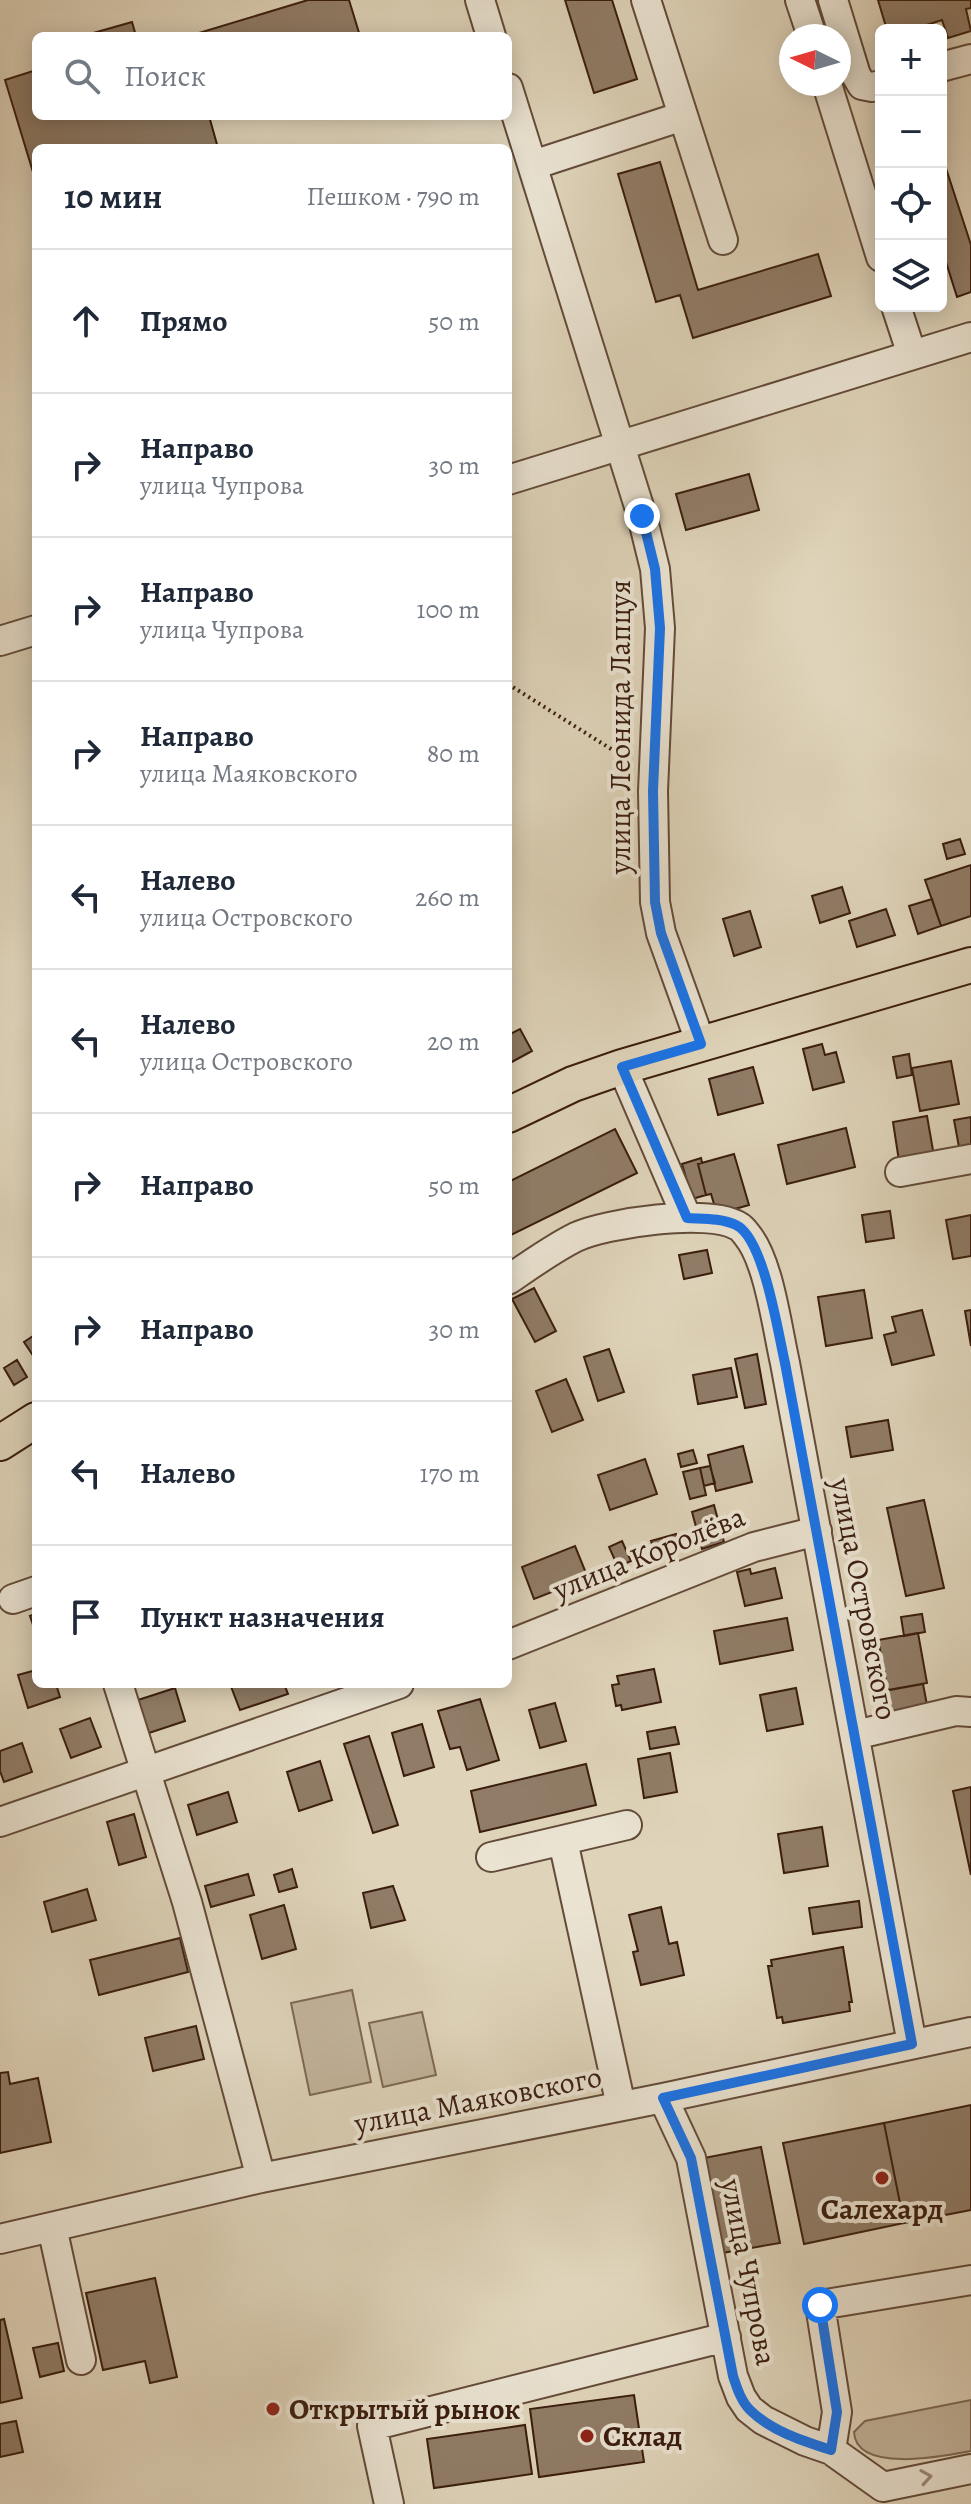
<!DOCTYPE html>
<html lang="ru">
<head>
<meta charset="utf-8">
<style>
	body { margin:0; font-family:Alegreya,serif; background:#f6f6f7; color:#1f2937 }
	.controls { position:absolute; right:24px; top:24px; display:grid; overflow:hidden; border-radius:12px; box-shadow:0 4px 20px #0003 }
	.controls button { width:72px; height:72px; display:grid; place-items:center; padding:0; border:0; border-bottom:2px solid #e0e1e3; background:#fff; color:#1f2937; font:40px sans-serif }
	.compass { position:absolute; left:779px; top:24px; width:72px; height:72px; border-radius:50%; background:#fff; box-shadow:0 4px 20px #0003; rotate:275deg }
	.stop { position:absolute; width:24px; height:24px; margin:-18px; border:6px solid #1a73e8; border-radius:50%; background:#fff }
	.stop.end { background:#1a73e8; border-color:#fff; box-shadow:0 2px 8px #0008 }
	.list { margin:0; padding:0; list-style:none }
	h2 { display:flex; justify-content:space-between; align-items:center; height:104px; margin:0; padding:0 32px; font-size:34px }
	h2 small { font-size:26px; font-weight:400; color:#747a83 }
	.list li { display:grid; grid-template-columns:52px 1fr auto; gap:24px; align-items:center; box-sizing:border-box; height:144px; padding:0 32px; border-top:2px solid #e0e1e3 }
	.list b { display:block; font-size:30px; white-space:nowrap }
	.list p { margin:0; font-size:26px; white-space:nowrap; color:#747a83 }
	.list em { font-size:26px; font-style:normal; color:#747a83 }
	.icon { flex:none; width:44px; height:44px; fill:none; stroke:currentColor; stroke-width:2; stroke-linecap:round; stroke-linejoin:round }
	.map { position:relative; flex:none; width:971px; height:2504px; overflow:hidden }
	.search { position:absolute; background:#fff; box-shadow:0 4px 20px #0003; left:32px; top:32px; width:480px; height:88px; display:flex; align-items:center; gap:20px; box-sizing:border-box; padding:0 28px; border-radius:12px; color:#747a83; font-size:30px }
	.panel { position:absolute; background:#fff; box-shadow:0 4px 20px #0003; left:32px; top:144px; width:480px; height:1544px; border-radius:12px }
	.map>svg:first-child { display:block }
	.green { fill:#c3b59d; stroke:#7e6956; stroke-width:2 }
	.building { fill:#907c67; stroke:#3a1d0e; stroke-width:2 }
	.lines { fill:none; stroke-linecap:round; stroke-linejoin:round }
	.minor-casing { stroke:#634b39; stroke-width:32 }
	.major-casing { stroke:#3a1d0e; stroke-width:38 }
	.path { stroke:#3a1d0e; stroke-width:4; stroke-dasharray:2 4; stroke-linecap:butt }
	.minor { stroke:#eae3d2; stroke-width:28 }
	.major { stroke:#dfd4ba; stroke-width:34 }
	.oneway { stroke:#9b8a7a }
	.route { stroke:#1a73e8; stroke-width:10 }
	.poi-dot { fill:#8f2418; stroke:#eae3d2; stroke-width:3 }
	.labels { text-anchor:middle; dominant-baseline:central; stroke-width:8; stroke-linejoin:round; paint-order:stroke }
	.street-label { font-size:30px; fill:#3a1d0e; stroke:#eae3d2 }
	.poi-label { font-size:30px; font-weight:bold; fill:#3a1d0e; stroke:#eae3d2; text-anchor:start }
</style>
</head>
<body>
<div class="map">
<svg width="971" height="2504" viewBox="0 0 971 2504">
	<rect width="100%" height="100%" fill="#dfd4ba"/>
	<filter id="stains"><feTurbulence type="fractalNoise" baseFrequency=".0025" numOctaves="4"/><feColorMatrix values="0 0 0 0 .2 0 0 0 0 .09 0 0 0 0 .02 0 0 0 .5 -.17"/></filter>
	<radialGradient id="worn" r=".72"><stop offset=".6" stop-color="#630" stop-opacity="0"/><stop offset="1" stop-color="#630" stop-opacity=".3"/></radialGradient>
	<!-- green -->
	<path class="green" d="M352,1990L371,2082L310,2095L291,2003Z
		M422,2012L436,2075L383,2087L369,2023Z
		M971,2400V2451C945,2456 856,2474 854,2432L865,2421Z"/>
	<!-- building -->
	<path class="building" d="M308,0H349L360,36H189Z
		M565,0H612L637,79L594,93Z
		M878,0H971V8L966,9L971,31L948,38L942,20L911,30H887Z
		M132,22L136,36H91L90,34Z
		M36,70V116H209L218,148H36V182L5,80Z
		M941,153L971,245V292L957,297L945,259L941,260Z
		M660,162L698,290L818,254L831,296L693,338L680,295L656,302L618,174Z
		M749,474L759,510L686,530L676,494Z
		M960,839L965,854L947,859L943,844Z
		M971,865V916L941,926L925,880Z
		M842,887L850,913L820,923L812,896Z
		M932,899L941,926L918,934L909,906Z
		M886,909L895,935L857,947L849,921Z
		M750,911L761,947L734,956L723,919Z
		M520,1029L532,1051L508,1064V1035Z
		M822,1044L825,1055L836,1052L844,1082L813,1090L803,1049Z
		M909,1054L912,1075L897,1078L893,1057Z
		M951,1061L959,1104L920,1111L912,1068Z
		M753,1067L763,1103L718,1115L709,1079Z
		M927,1116L934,1156L899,1161L893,1122Z
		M971,1117V1145L959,1147L954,1120Z
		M846,1128L855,1167L787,1184L778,1145Z
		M615,1129L637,1173L509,1236L508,1182Z
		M734,1154L749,1205L717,1214L711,1194L706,1195L698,1164Z
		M701,1158L702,1163L698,1164L706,1195L692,1199L682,1164Z
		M890,1211L894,1238L866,1242L862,1215Z
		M971,1215V1256L953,1259L946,1220Z
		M707,1250L712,1273L684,1279L679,1255Z
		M534,1288L556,1331L535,1342L512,1299Z
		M864,1290L872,1338L826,1346L818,1297Z
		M922,1310L934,1355L892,1365L884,1335L896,1332L892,1317Z
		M971,1310V1346L965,1311Z
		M36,1334V1360L24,1342Z
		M609,1349L624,1392L598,1401L584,1357Z
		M757,1354L766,1404L745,1408L735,1359Z
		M17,1360L27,1377L14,1385L4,1368Z
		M731,1368L737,1397L698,1404L693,1375Z
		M566,1379L583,1420L552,1432L536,1391Z
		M888,1420L893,1450L851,1457L846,1427Z
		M743,1446L752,1482L716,1491L708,1455Z
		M693,1450L697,1463L681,1467L678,1454Z
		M645,1459L657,1494L610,1510L598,1475Z
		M710,1466L715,1483L704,1486L700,1468Z
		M700,1468L706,1495L690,1499L683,1472Z
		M924,1500L944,1588L906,1596L887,1508Z
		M714,1505L724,1542L702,1549L692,1512Z
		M676,1534L681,1549L656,1557L651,1541Z
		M622,1541L631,1561L618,1567L609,1547Z
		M575,1546L588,1578L534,1599L522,1567Z
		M775,1568L782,1598L745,1606L737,1572L750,1569L751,1574Z
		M36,1614V1634L30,1616Z
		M922,1614L925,1632L904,1636L901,1617Z
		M787,1618L793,1650L720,1664L714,1631Z
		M918,1633L927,1683L888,1690L878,1640Z
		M654,1669L661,1702L622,1710L621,1705L616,1706L612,1685L619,1684L617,1676Z
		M36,1670V1684H56L60,1697L28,1708L18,1675Z
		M230,1684H284L288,1694L240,1710Z
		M923,1684L927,1705L888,1712L884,1691Z
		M175,1688L185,1721L146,1734L135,1701Z
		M796,1688L803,1724L767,1731L760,1695Z
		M480,1699L499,1760L467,1770L460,1747L450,1749L438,1711Z
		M555,1703L566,1741L540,1748L529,1710Z
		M90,1718L101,1747L71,1758L60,1729Z
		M422,1724L434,1767L404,1776L392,1733Z
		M675,1727L679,1744L650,1749L647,1732Z
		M369,1736L398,1825L373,1833L344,1744Z
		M22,1743L32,1772L4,1782L0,1771V1751Z
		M670,1753L677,1792L644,1798L638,1759Z
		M320,1761L332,1800L299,1811L287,1772Z
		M586,1764L596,1805L480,1832L471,1791Z
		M971,1787V1875L953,1791Z
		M228,1792L237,1822L197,1835L188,1805Z
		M134,1814L146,1857L119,1865L107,1822Z
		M822,1827L828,1866L784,1873L778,1834Z
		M292,1869L297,1887L279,1892L274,1875Z
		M248,1874L254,1895L211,1907L205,1886Z
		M393,1886L405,1920L371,1928L363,1893Z
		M87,1889L96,1920L52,1932L44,1902Z
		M859,1901L862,1927L813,1934L809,1908Z
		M284,1905L296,1949L262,1959L250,1915Z
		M661,1907L669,1944L677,1942L684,1975L641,1985L633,1952L638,1951L629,1915Z
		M180,1938L188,1972L99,1995L90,1960Z
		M843,1947L852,2002H849L850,2011L783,2023L782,2017L777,2018L768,1966H772L771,1960Z
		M196,2026L204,2059L153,2071L145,2038Z
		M8,2072L10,2084L38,2078L51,2142L0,2153V2073Z
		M971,2105V2210L904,2223L884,2123Z
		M884,2123L904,2223L804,2244L783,2143Z
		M761,2147L780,2243L722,2253L704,2158Z
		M155,2278L177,2377L150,2383L145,2361L103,2370L86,2293Z
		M4,2319L22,2398L0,2403V2320Z
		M58,2343L64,2371L40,2377L33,2348Z
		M634,2395L644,2462L539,2477L530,2409Z
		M16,2421L23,2452L0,2457V2424Z
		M525,2425L532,2474L434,2488L427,2439Z"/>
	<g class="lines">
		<!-- minor casing -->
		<g class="minor-casing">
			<path id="minor" d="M480,0L491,36
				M646,0L723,240
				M800,0L812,36
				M833,0L856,75L862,85L872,87L881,85
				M941,67L971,59
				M827,84L881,257
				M508,88L642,516L655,569L660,628L653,791L655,902L661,933L701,1044
				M533,165L683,116
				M896,306L912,355
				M508,480L971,337
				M0,641L36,630
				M622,1067L687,1218
				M900,1172L971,1159
				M508,1280C530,1265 552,1249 576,1237C606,1223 709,1208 738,1226C742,1228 744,1231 747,1235C769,1261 777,1328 785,1363L912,2044
				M13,1599L36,1591
				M508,1645L754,1547L817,1531
				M118,1684L187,1902L261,2178
				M855,1735L956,1711L971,1712
				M0,1822L399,1684
				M563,1841L621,2106
				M491,1857L627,1825
				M663,2098L691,2158L733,2376L741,2397L749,2409L763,2420L805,2441L831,2450L883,2487L971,2469
				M52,2227L81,2360
				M0,2239L261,2178L663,2098L971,2032
				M831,2450L837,2412L820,2305L971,2280
				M389,2504L372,2426L726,2337"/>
		</g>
		<!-- major casing -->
		<g class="major-casing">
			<path id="major" d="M508,1115L573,1084L622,1067L971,965
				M0,1443L36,1420"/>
		</g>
		<!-- path -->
		<path class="path" d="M508,684L630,761"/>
		<!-- minor -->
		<use href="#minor" class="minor"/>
		<!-- major -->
		<use href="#major" class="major"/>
	</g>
	<!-- one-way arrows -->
	<defs><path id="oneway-chevron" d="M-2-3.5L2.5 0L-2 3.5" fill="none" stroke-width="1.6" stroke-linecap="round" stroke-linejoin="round" transform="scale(2)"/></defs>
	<use class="oneway" href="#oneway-chevron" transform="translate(926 2477) rotate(-9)"/>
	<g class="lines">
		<!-- route -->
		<path class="route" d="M642,516L655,569L660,628L653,791L655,902L661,933L701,1044L622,1067L687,1218C703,1219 721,1218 736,1225C764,1238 778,1333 785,1363L912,2044L663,2098L691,2158L733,2376C737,2388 741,2401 750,2410C771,2431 803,2441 831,2450L837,2412L820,2305"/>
	</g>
	<!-- markers -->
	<g class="poi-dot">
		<circle cx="882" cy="2178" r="8"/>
		<circle cx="273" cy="2409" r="8"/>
		<circle cx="587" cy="2436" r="8"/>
	</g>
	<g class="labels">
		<!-- street labels -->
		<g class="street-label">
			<text transform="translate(620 727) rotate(-90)">улица Леонида Лапцуя</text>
			<text transform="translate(649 1553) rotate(-22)">улица Королёва</text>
			<text transform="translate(864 1599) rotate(79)">улица Островского</text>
			<text transform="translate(478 2100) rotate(-11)">улица Маяковского</text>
			<text transform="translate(749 2272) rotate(79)">улица Чупрова</text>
		</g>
		<!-- poi labels -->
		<g class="poi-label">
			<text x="882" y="2209" text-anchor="middle">Салехард</text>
			<text x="289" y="2409">Открытый рынок</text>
			<text x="603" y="2436">Склад</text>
		</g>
	</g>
	<rect width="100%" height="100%" filter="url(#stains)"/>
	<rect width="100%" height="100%" fill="url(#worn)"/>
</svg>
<div class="controls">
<button>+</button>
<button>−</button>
<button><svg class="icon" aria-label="locate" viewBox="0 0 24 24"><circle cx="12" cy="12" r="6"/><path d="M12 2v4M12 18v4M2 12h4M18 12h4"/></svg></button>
<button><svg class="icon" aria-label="layers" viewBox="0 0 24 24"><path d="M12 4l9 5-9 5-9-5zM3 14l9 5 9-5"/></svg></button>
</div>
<svg class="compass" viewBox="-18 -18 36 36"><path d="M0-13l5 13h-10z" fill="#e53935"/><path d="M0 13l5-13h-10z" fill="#747a83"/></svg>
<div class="stop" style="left:820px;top:2305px"></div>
<div class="stop end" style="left:642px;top:516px"></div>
<div class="search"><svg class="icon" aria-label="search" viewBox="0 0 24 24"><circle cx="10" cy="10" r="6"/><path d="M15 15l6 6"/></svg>Поиск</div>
<section class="panel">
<h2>10 мин<small>Пешком · 790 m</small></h2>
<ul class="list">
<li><svg class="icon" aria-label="ahead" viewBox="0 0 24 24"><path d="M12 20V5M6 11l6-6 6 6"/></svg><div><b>Прямо</b></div><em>50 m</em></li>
<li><svg class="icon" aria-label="right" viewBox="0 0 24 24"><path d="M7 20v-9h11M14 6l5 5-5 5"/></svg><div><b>Направо</b><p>улица Чупрова</p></div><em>30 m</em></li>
<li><svg class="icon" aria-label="right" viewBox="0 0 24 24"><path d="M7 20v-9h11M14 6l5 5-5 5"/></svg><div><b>Направо</b><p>улица Чупрова</p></div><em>100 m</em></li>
<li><svg class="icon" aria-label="right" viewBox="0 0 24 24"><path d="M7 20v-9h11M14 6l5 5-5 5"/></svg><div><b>Направо</b><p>улица Маяковского</p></div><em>80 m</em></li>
<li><svg class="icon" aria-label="left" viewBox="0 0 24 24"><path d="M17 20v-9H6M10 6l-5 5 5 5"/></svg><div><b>Налево</b><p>улица Островского</p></div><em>260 m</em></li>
<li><svg class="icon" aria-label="left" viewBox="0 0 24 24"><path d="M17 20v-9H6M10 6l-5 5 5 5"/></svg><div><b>Налево</b><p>улица Островского</p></div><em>20 m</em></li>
<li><svg class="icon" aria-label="right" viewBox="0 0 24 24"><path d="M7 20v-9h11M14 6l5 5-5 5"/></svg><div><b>Направо</b></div><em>50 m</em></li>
<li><svg class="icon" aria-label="right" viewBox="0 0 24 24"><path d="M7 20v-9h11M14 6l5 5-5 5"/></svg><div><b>Направо</b></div><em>30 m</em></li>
<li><svg class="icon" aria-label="left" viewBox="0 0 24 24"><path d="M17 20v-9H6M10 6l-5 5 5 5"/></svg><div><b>Налево</b></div><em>170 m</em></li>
<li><svg class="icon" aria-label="arrive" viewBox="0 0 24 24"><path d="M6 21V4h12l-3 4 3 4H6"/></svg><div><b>Пункт назначения</b></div></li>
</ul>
</section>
</div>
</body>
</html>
